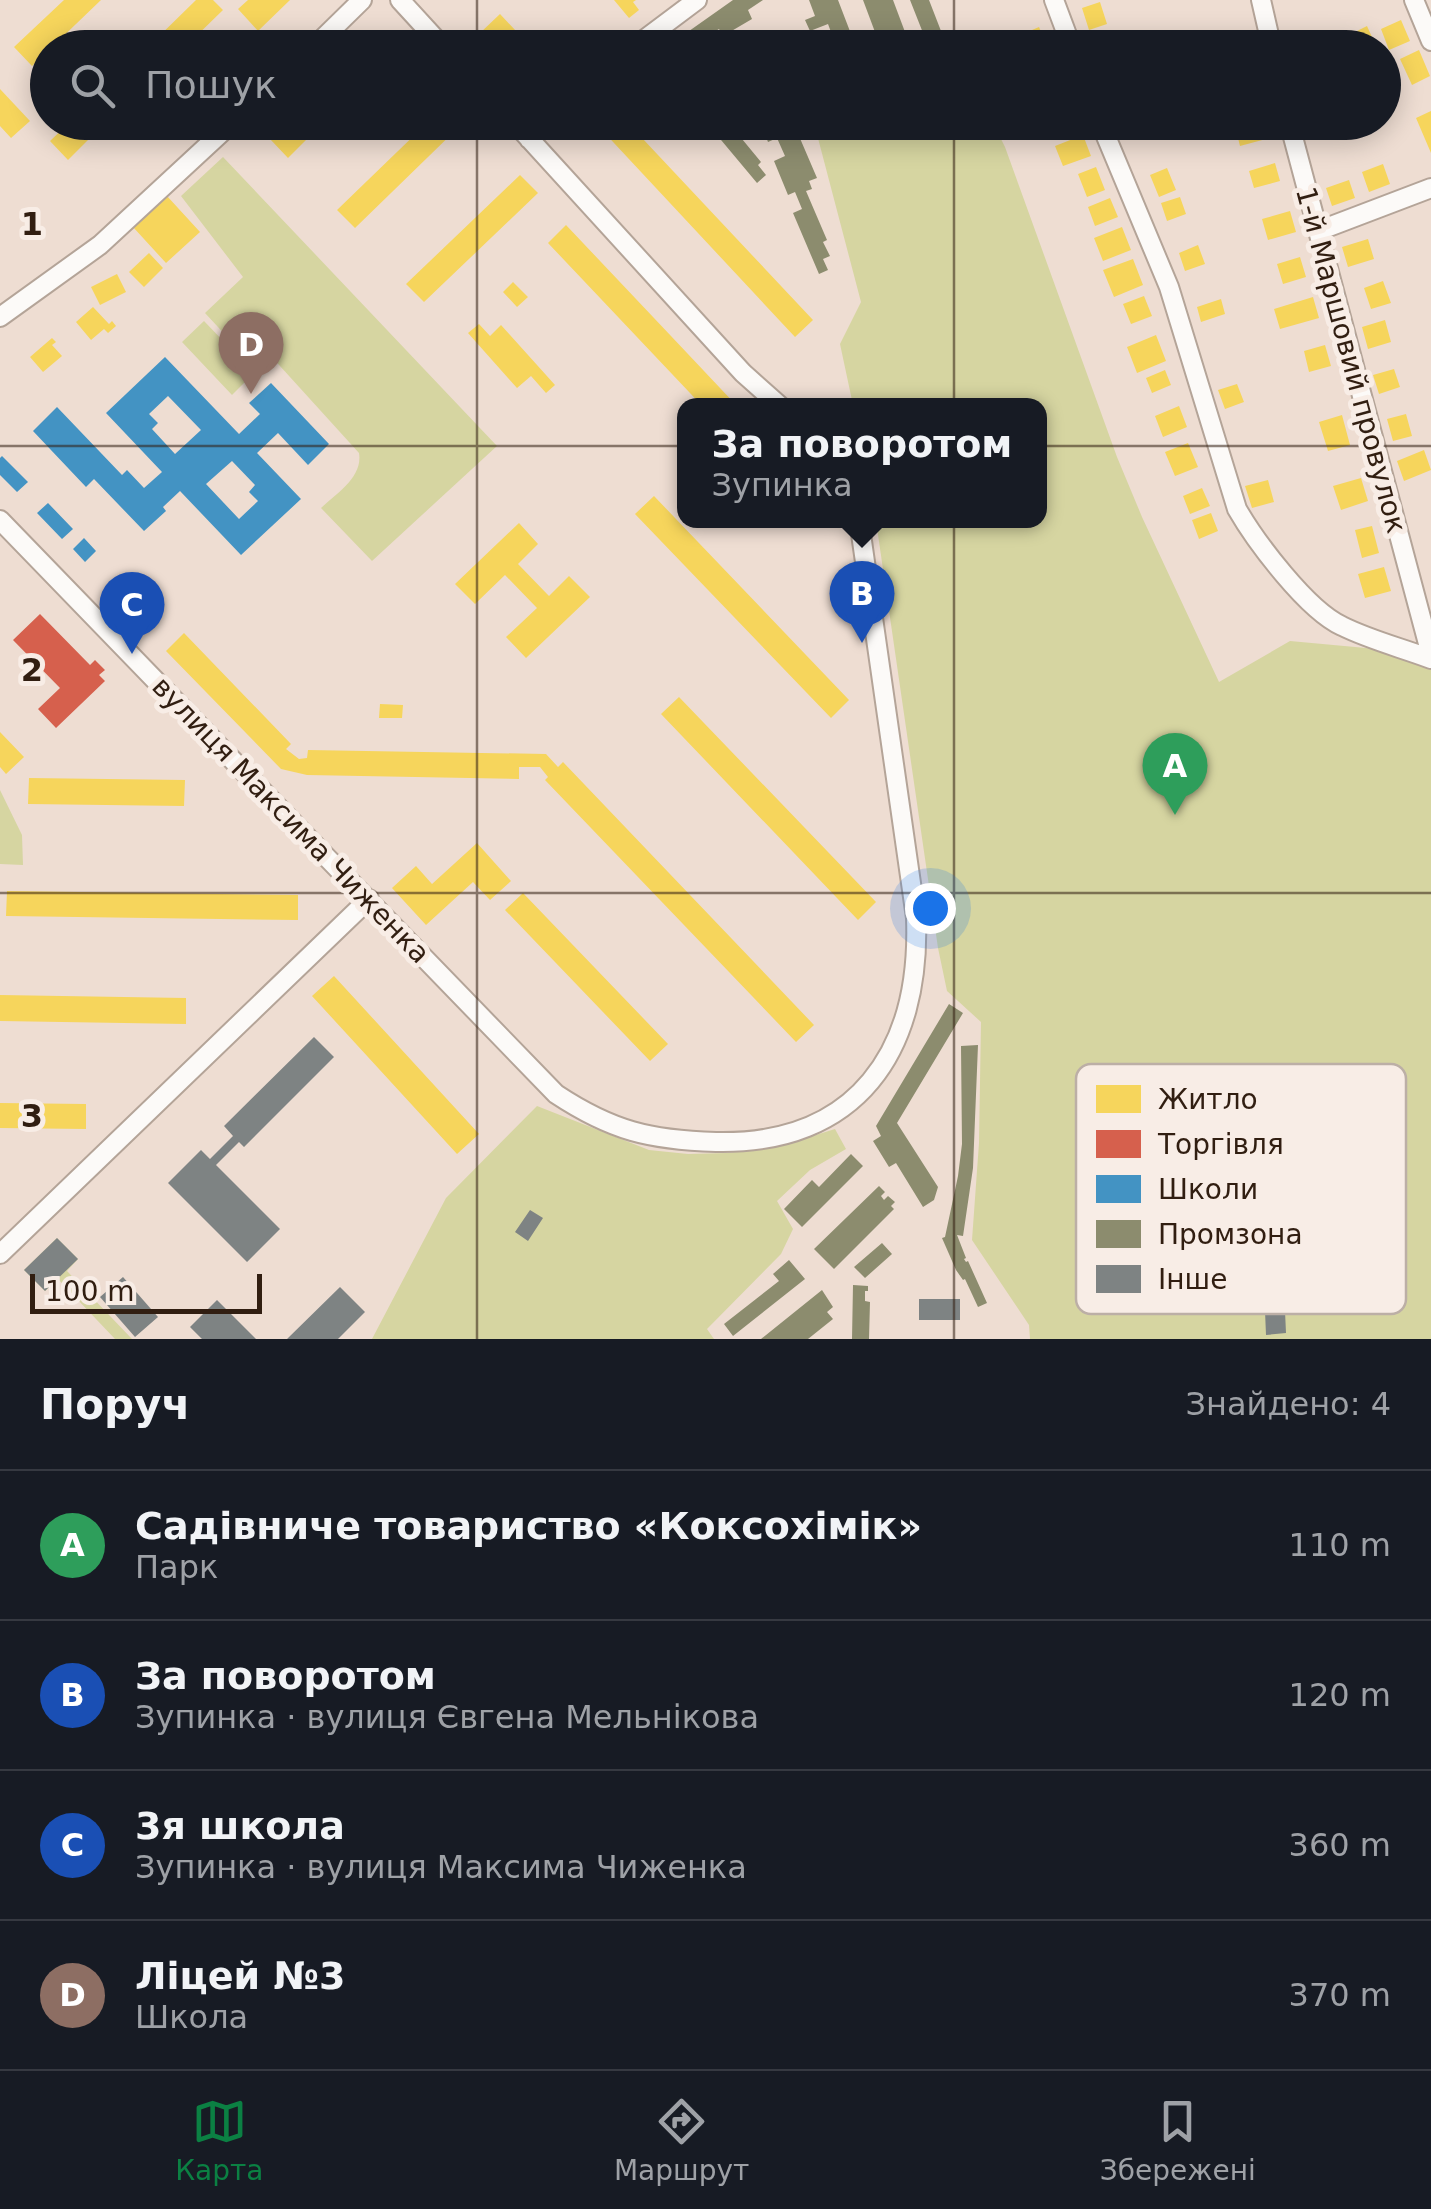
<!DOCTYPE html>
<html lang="uk">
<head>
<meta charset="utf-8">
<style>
	body { margin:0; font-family:"DejaVu Sans",sans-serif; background:#20242c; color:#f1f3f6 }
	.scale { position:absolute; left:30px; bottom:25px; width:232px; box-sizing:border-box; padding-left:10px; border:5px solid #311e11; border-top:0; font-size:28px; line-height:35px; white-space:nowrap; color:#311e11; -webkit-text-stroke:8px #f8ede6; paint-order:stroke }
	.you { position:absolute; left:930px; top:908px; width:35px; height:35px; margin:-25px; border:8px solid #fff; border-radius:50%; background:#1a73e8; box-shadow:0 0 0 15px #1a73e833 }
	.badge { display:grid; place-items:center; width:65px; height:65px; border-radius:50%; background:#0b8043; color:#fff; font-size:32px; font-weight:700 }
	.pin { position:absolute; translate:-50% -82px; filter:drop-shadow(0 2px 5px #0008) }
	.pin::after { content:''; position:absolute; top:52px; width:35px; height:30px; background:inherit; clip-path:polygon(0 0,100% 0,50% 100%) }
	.popup { position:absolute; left:677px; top:398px; width:370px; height:130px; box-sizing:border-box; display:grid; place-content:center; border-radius:20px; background:#171b24; filter:drop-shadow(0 2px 8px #0005); font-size:32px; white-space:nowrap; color:#9ea1a6 }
	.popup b { font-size:38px; color:#f1f3f6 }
	.popup::after { content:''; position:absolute; left:50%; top:100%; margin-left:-20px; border:20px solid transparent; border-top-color:#171b24 }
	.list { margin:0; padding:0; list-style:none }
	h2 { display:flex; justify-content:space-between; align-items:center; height:130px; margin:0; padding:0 40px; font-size:42px }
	h2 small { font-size:32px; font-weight:400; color:#9ea1a6 }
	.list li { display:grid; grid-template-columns:65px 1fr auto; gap:30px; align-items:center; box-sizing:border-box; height:150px; padding:0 40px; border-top:2px solid #363941 }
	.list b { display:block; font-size:38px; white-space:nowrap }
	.list p { margin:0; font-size:32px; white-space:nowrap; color:#9ea1a6 }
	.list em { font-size:32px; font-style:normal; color:#9ea1a6 }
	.icon { flex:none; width:55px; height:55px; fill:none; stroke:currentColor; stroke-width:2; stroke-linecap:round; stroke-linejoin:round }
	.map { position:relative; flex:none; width:1431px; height:1339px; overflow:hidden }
	.search { position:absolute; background:#171b24; box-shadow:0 5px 25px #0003; left:30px; right:30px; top:30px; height:110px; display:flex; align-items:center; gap:25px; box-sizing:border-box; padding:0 35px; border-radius:55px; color:#9ea1a6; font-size:38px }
	.sheet { height:730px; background:#171b24 }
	nav { display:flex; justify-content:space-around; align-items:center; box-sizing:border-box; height:140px; border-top:2px solid #363941; background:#171b24; font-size:28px; color:#9ea1a6 }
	nav a { display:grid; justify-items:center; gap:5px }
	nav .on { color:#0b8043 }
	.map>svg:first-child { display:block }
	.green { fill:#d6d5a1 }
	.homes { fill:#f6d55c }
	.shops { fill:#d6604d }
	.schools { fill:#4393c3; fill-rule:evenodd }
	.industry { fill:#8c8c6e }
	.building { fill:#7e8383 }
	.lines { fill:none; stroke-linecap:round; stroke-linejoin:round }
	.minor-casing { stroke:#b4a498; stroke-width:22 }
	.minor { stroke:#fcfaf8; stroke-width:18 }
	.grid { fill:none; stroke:#311e11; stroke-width:2.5; stroke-opacity:0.55 }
	.labels { text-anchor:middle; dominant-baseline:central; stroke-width:10; stroke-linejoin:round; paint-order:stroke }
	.street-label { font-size:28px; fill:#311e11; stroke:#f8ede6 }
	.key { fill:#f8ede6; stroke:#bcafa6; stroke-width:2.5 }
	.key-label { font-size:28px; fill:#311e11 }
	.grid-label { font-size:32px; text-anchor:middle; font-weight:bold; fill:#311e11; stroke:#f8ede6; stroke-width:10; stroke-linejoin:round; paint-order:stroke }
</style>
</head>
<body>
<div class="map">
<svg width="1431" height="1339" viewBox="0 0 1431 1339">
	<rect width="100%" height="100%" fill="#eeddd2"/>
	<!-- green -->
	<path class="green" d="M814,123H993L1005,147L1117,457L1142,517L1219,682L1290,641L1431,654V1339H1030L1029,1325L972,1240L979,1143L981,1022L947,991L938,948L876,521L1040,520V406L853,405L840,344L861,302Z
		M223,157L497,446L372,561L321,508C337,493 363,477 359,453L270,355L255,367L205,313L243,277L181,196Z
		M204,321L254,373L232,395L182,342Z
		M0,790L22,835L23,865L0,864Z
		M537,1106L649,1150L688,1154L727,1153L784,1145L835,1129L846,1149L810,1170L777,1201L793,1229L781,1254L707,1329L714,1339H372L446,1198Z
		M57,1238L78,1259L67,1271L132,1339H115L58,1279L45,1291L24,1270Z"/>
	<!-- homes -->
	<path class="homes" d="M64,0H101L51,48H48V51L32,66L14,47Z
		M196,0H213L223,10L184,48H147Z
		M248,0H290L258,31L238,9Z
		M614,0H636L633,2L639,10L629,18Z
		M1100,2L1107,24L1089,30L1082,8Z
		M500,14L516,31L499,48H494L480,33Z
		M1401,20L1410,41L1389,50L1381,29Z
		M1367,26L1377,48H1352L1347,36Z
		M1039,27L1048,48H1022L1018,36Z
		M384,30L401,48H365L369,44Z
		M568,31L582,48H558L554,43Z
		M1243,33L1247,48H1222L1220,40Z
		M1419,50L1430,76L1412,85L1400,59Z
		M0,89L30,121L11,138L0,126Z
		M1431,111V153L1416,118Z
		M70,122H106L68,160L50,141Z
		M287,122H324L288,158L270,139Z
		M428,122H464L355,228L337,210Z
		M606,122H627L813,320L795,337L600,128Z
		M1246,122H1262L1266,139L1240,146L1235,126Z
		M1083,135L1091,156L1063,166L1055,146Z
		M1275,163L1280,181L1254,188L1249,171Z
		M1383,164L1390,184L1369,192L1362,172Z
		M1096,167L1105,190L1087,197L1078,174Z
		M1167,168L1176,190L1159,197L1150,175Z
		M520,175L538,193L424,302L406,284Z
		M1349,180L1355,198L1332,206L1326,188Z
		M167,196L200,232L166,263L133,227Z
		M1180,197L1186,214L1167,221L1161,203Z
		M1110,198L1118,217L1095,226L1088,207Z
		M1290,211L1296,232L1268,240L1262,219Z
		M566,225L671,336L737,406H702L690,393L548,243Z
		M1122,227L1131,250L1103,261L1094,238Z
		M1368,239L1374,259L1348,267L1342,247Z
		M1198,245L1205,264L1185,271L1179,253Z
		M149,253L163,268L144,287L129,272Z
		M1300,257L1306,277L1283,284L1277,264Z
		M1133,259L1143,285L1114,297L1103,270Z
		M117,274L126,292L100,305L91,287Z
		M1383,281L1391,303L1371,309L1364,288Z
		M513,282L528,297L517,307L503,292Z
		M1144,296L1152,316L1131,324L1123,304Z
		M1313,297L1319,318L1280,329L1274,309Z
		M1221,299L1225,314L1201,322L1197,307Z
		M93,307L109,324L112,321L116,326L108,333L104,329L91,340L76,322Z
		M1385,320L1391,342L1368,349L1362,327Z
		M479,324L490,336L501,325L555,385L546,393L531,376L517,388L468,333Z
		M1156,335L1166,361L1137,373L1127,347Z
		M52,338L56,342L52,345L62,356L43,372L30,357Z
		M1325,345L1331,366L1309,372L1304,351Z
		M1394,369L1400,387L1379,394L1373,375Z
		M1165,370L1171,385L1152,393L1146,378Z
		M1237,384L1244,402L1225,409L1218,390Z
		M1179,406L1187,427L1163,437L1155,416Z
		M1406,414L1412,436L1393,441L1387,419Z
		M1342,415L1350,445L1328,451L1319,422Z
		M1188,443L1198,467L1175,476L1165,452Z
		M1424,450L1431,470L1404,481L1397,461Z
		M1361,478L1368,501L1341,510L1333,486Z
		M1268,480L1274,502L1252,508L1245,486Z
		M1202,488L1210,506L1190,514L1183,496Z
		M654,496L849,700L831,718L635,514Z
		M1211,513L1218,531L1199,539L1192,520Z
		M519,523L538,544L518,564L549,596L569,576L590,597L526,658L506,637L537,608L505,575L475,604L455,584Z
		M1372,526L1379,553L1362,558L1355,530Z
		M1384,567L1391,591L1365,598L1358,574Z
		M184,633L291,744L286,749L299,759L307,758L308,750L546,754L558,767L563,762L814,1025L796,1042L545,780L548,777L540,767H519V779L307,775L281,769L166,651Z
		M679,697L876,902L858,920L661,714Z
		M380,704L403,705L402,718H379Z
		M0,732L24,757L6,774L0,767Z
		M29,778L185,780L184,806L28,804Z
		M477,843L511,881L490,900L473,882L426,925L392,888L416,866L432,884Z
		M7,891L298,895V920L6,916Z
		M523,893L668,1044L650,1061L505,910Z
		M334,976L479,1134L457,1154L312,996Z
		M0,995L186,998V1024L0,1021Z
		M0,1103L86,1104V1129L0,1128Z"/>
	<!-- shops -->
	<path class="shops" d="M40,614L90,665L95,660L105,670L99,675L105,681L56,728L38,709L60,688L13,640Z"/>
	<!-- schools -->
	<path class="schools" d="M165,357L239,434L260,414L249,403L271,383L329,444L308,465L278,433L257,453L301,499L241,555L180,491L163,507L166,511L144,531L94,479L86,487L33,431L57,407L122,475L127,470L144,488L162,472L106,413ZM168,396L201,430L175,454L152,429L158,423L149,414ZM232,461L255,485L249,492L258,501L239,519L206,484Z
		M2,456L28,482L17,492L0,475V458Z
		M48,503L73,529L62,539L37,513Z
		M84,538L96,551L85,562L73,549Z"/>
	<!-- industry -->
	<path class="industry" d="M733,0H763L748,10L752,19L723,36L719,29L706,37L710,48H665Z
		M809,0H838L851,34L835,41L837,48H815L812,39L831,32L828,24L810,31L805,20L815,16Z
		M863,0H893L911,48H881Z
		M910,0H929L941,31L925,38Z
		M706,122H728L761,162L758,165L766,175L757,183Z
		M751,122H793L817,178L809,181L812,189L806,191L827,240L823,242L830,256L823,259L828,270L819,274L793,213L802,209L795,192L788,195L774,161L785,156L777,138L768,142L763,129L756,133Z
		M949,1004L963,1013L897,1123L938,1187L934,1200L923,1207L896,1163L889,1167L873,1141L881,1136L876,1126Z
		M978,1045L973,1168L963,1236L957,1235L966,1258L964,1259L966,1262L968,1261L987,1303L978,1307L965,1279L963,1280L956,1270L942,1238L945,1237L958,1176L962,1144L961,1046Z
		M851,1154L863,1166L802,1227L784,1209L812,1180L819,1187Z
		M879,1186L885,1192L881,1196L884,1200L888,1196L895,1202L891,1206L894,1209L834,1269L814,1249Z
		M882,1243L892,1254L865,1278L854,1267Z
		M789,1260L805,1279L733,1336L724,1324L779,1281L773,1274Z
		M853,1285L868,1286V1291H865V1301L870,1302L869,1339H852Z
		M822,1290L833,1307L827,1312L833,1319L808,1339H761Z"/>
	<!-- building -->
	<path class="building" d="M314,1037L334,1057L244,1147L239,1142L216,1165L280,1229L247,1262L168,1183L201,1150L210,1159L233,1136L224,1126Z
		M530,1210L543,1218L528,1241L515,1232Z
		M57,1238L78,1259L45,1291L24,1270Z
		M123,1277L158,1317L135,1337L100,1297Z
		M340,1287L365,1312L338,1339H287Z
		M919,1299H960V1320H919Z
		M217,1300L256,1339H202L190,1327Z
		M1265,1311H1285L1286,1333L1266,1335Z"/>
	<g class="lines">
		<!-- minor casing -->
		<g class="minor-casing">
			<path id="minor" d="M400,0L444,48
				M1054,0L1072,48
				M1261,0L1272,48
				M1414,0L1431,41
				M313,48L362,0
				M633,48L697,0
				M514,122L743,373L780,406
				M1100,122L1169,287L1237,509C1256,542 1307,610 1342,626C1370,640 1402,648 1431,659
				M1289,122L1431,655
				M529,139L547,122
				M1318,231L1431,188
				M0,317L100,245L233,122
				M0,520L556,1094C612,1131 650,1140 716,1142C857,1145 921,1051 916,918L859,520
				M0,1254L369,899"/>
		</g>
		<!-- minor -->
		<use href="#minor" class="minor"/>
	</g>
	<!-- grid -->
	<path class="grid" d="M477,0V48M954,0V48M477,122V1339M954,122V1339M0,446H1431M0,893H1431"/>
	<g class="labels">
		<!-- street labels -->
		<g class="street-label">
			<text transform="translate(1351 360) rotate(75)">1-й Маршовий провулок</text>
			<text transform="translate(291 820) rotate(46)">вулиця Максима Чиженка</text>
		</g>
	</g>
	<!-- legend -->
	<rect x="1076" y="1064" width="330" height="250" rx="15" class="key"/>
	<rect x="1096" y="1085" width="45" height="28" fill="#f6d55c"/>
	<rect x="1096" y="1130" width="45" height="28" fill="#d6604d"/>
	<rect x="1096" y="1175" width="45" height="28" fill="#4393c3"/>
	<rect x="1096" y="1220" width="45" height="28" fill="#8c8c6e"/>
	<rect x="1096" y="1265" width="45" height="28" fill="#7e8383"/>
	<g class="key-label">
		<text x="1158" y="1109">Житло</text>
		<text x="1158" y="1154">Торгівля</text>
		<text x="1158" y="1199">Школи</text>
		<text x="1158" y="1244">Промзона</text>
		<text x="1158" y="1289">Інше</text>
	</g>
	<g class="grid-label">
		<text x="32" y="235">1</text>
		<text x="32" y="681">2</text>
		<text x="32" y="1127">3</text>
	</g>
</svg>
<div class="scale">100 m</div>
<div class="you"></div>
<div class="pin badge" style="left:1175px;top:815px;background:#2e9e5b">A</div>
<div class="pin badge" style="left:862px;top:643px;background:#1a4fb4">B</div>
<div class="popup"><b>За поворотом</b>Зупинка</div>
<div class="pin badge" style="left:132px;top:654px;background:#1a4fb4">C</div>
<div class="pin badge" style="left:251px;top:394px;background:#8d6e63">D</div>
<div class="search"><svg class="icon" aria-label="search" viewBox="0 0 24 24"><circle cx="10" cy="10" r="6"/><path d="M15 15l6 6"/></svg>Пошук</div>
</div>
<section class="sheet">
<h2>Поруч<small>Знайдено: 4</small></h2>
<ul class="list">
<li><span class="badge" style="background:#2e9e5b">A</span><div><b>Садівниче товариство «Коксохімік»</b><p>Парк</p></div><em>110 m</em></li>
<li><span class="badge" style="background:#1a4fb4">B</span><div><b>За поворотом</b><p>Зупинка · вулиця Євгена Мельнікова</p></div><em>120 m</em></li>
<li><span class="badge" style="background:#1a4fb4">C</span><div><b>3я школа</b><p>Зупинка · вулиця Максима Чиженка</p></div><em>360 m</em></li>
<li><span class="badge" style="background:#8d6e63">D</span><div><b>Ліцей №3</b><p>Школа</p></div><em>370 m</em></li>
</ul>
</section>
<nav>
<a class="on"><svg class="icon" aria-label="map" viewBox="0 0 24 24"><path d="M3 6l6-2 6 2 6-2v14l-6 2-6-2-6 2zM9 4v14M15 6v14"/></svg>Карта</a>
<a><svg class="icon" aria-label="directions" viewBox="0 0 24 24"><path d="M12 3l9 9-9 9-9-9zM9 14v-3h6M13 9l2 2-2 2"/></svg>Маршрут</a>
<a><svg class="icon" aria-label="saved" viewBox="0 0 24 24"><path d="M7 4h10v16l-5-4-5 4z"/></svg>Збережені</a>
</nav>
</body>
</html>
